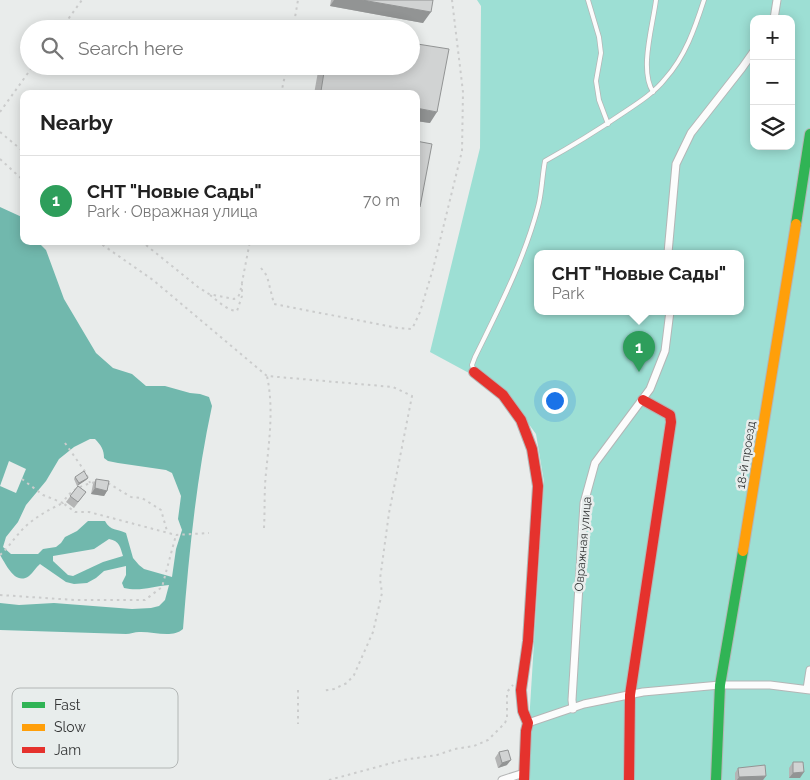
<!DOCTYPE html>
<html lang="en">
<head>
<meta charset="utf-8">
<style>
	body { margin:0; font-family:Raleway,sans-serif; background:#f2f2f2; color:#222 }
	.controls { position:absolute; right:15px; top:15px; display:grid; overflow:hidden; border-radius:10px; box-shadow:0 2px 12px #0003 }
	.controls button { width:45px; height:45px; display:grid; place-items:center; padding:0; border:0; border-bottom:1px solid #e0e0e0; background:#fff; color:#222; font:25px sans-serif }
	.you { position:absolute; left:554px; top:400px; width:18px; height:18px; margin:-12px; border:4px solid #fff; border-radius:50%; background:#1a73e8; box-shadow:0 0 0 8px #1a73e833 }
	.badge { display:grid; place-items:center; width:32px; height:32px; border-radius:50%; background:#111827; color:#fff; font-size:16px; font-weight:700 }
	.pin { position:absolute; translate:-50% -41px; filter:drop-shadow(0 1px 2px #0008) }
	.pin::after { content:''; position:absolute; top:26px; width:18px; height:15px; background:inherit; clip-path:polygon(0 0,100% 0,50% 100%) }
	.popup { position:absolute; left:534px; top:250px; width:210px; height:65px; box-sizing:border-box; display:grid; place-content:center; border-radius:10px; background:#fff; filter:drop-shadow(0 1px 4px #0005); font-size:16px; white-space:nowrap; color:#767676 }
	.popup b { font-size:19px; color:#222 }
	.popup::after { content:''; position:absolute; left:50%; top:100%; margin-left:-10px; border:10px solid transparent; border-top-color:#fff }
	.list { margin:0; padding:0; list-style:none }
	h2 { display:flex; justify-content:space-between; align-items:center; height:65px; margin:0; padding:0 20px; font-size:21px }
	h2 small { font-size:16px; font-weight:400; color:#767676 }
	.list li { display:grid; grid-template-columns:32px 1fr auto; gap:15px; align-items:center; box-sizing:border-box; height:90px; padding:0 20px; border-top:1px solid #e0e0e0 }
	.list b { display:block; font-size:19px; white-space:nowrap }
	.list p { margin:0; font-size:16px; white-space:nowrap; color:#767676 }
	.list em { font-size:16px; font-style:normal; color:#767676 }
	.icon { flex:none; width:28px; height:28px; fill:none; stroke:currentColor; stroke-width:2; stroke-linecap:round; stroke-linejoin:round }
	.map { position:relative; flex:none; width:810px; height:780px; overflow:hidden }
	.search { position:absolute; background:#fff; box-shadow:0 2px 12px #0003; left:20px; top:20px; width:400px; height:55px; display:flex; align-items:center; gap:12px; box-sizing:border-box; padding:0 18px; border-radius:28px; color:#767676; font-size:19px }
	.panel { position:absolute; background:#fff; box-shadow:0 2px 12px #0003; left:20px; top:90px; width:400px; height:155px; border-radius:10px }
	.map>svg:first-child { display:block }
	.green { fill:#9ddfd4; fill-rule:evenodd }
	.water { fill:#71b8ad; fill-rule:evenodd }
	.pier { fill:#e9eceb }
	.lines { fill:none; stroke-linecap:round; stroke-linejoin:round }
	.lane-casing { stroke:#b4b6b6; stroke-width:5.5 }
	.street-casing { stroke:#b4b6b6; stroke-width:9 }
	.fast-casing { stroke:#b4b6b6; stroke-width:12 }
	.slow-casing { stroke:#b4b6b6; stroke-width:12 }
	.jam-casing { stroke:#b4b6b6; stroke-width:12 }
	.path { stroke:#cbcccc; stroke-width:2; stroke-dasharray:2.5 4; stroke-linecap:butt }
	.lane { stroke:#fcfcfc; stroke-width:4 }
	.street { stroke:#fcfcfc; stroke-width:7 }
	.fast { stroke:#30b455; stroke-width:10 }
	.slow { stroke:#ff9f0a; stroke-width:10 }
	.jam { stroke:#e5322d; stroke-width:10 }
	.wall { fill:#b4b5b5 }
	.shaded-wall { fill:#929494 }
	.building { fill:#d1d3d3; stroke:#929494 }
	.labels { text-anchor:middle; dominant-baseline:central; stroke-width:5; stroke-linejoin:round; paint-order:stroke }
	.street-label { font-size:12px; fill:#333535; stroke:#e8edec }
	.key { fill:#e8edec; stroke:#b2b6b5; stroke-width:1 }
	.key-label { font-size:14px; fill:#333535 }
</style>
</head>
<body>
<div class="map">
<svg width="810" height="780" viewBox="0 0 810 780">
	<rect width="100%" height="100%" fill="#e9eceb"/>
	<!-- green -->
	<path class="green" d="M477,0H810V780H529V723L544,482L536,434L506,393L430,352L480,148L481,6ZM754,19H791V146H754ZM538,253H740V311H538Z"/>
	<!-- water -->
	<path class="water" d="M0,207L24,218V241L39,243L46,250L64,299L96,353L113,368L132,374L146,386H165L190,393L200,394L209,397L212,406C196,480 189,554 183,629C172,639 152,631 139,632C135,632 130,634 126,634L0,630V603L19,605L54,603L132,609L151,608L159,606L165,600L169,585C153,586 140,592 124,588L122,583L126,575V566L104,571L96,578L87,583L74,584L66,582L40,564C36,567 33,573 29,576C15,586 6,564 0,555ZM90,439H95C101,445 104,450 104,458L108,461L118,463L166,470L172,473L181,496L178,519L182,530L176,549L172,577L144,569L139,565L133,558L126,533C118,529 110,531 105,521H88L77,531L65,537L61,543L56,547L43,549L38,554H11L3,547L6,537L18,522L26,505L46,481L59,459L74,447ZM109,539C120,541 120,547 123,556L103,562L73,576L68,575L53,561V556L94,549Z"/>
	<!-- pier -->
	<path class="pier" d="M9,461L26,469L16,493L0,486Z"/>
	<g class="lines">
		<!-- lane casing -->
		<g class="lane-casing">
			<path id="lane" d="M588,0L599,37L601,53L596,81L599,100L608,124
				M653,92C639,70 653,25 656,0
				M474,372L472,365L475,357C499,308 524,260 538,207C542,193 542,176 545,161C572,146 598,130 623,113C638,103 654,93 665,79C685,57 695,28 704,0"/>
		</g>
		<!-- street casing -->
		<g class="street-casing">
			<path id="street" d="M774,19L777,0
				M668,253L676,164L691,133L742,68L754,51
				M807,689L810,670
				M573,709L572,700L584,503L595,463L650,389L665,351L670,311
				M528,723L584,704L643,692L720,685H770L810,690
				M502,780L524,773"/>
		</g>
		<!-- fast casing -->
		<g class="fast-casing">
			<path id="fast" d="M796,224L810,134
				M716,780L720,685L743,551"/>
		</g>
		<!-- slow casing -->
		<g class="slow-casing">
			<path id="slow" d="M743,551L796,224"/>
		</g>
		<!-- jam casing -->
		<g class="jam-casing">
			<path id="jam" d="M474,372L503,395L521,420L532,449L538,486L528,641L521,690L523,711L528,723L526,731L524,780
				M629,780L630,695L671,422L670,415L643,400"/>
		</g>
		<!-- path -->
		<path class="path" d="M61,29L82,0
			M293,29L298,0
			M281,94L287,66
			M0,112L33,66
			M0,132L24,152
			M0,159L24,181
			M416,220L420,221
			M97,241L153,280L267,376L393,387L412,396L389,513L380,579L382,593L373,632L354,675L347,683L334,689L322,691
			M141,241L198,287L209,294L234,299L238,297L240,293L250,241
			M261,268L267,276L274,304L398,328L411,329L413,327L420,312L433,269L462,151L463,92L452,0
			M210,295C218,301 226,310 237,311L242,296V284
			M65,443L86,473L90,483
			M22,479L43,495L63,503C69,490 82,485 96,482
			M108,483L131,497L142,498L161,510L167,531
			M264,528C265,510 264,491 266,473C269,441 274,409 267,376
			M0,555C10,546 16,535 26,526C37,516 50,509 63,503L75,512H89L176,535L209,533
			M0,595L75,600H145L162,587L176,535
			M298,690V724
			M52,741V689
			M77,744L124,745
			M329,780L403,760L437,755L455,749L474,746L488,740L505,723L507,718V692L513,685"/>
		<!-- lane -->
		<use href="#lane" class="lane"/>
		<!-- street -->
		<use href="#street" class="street"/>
		<!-- fast -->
		<use href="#fast" class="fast"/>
		<!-- slow -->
		<use href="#slow" class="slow"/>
		<!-- jam -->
		<use href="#jam" class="jam"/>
	</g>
	<!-- wall -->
	<path class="wall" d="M331,0H433L423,23L330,6Z
		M319,66H411L430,123L416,121V94H314Z
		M75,477L88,478L86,480L77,486L74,479Z
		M96,479L107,491L104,496L91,494L93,484Z
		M78,486L86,492L74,508L66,502Z
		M34,741L75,754H30V747Z
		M499,752L507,765L498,768L495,758Z
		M793,762L800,778H789V768Z
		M738,768L766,776L763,780H735V773Z"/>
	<!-- shaded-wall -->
	<path class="shaded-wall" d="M334,0H362L431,12L423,23L330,6Z
		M321,91L335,94H319Z
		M416,108L437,112L430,123L416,121Z
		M416,206L420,207L416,212Z
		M88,478L86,480L77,486L79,483Z
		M95,488L107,491L104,496L91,494Z
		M34,748H79L75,754H30Z
		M511,760L507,765L498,768L502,763Z
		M804,772L800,778H789L793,773Z
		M766,776L763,780H737L739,777Z"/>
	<!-- building -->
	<path class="building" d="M362,0H433L431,12Z
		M411,43L449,49L437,112L416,108V94H335L321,91L325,66H411Z
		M416,141L432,144L420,207L416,206Z
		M84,471L88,478L79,483L75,477Z
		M96,479L109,481L107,491L95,488Z
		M78,486L86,492L78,502L70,496Z
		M34,741H79V748H34Z
		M508,750L511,760L502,763L499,752Z
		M793,762H803L804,772L793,773Z
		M765,765L766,776L739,777L738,768Z"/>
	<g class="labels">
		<!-- street labels -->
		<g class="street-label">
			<text transform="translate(746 455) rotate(-81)">18-й проезд</text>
			<text transform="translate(583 544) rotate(-85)">Овражная улица</text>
		</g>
	</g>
	<!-- legend -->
	<rect x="12" y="688" width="166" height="80" rx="8" class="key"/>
	<rect x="22" y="702" width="23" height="6" fill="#30b455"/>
	<rect x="22" y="724" width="23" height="7" fill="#ff9f0a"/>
	<rect x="22" y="747" width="23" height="6" fill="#e5322d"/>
	<g class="key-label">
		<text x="54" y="710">Fast</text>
		<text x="54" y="732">Slow</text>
		<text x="54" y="755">Jam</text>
	</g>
</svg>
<div class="controls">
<button>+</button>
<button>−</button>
<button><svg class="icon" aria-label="layers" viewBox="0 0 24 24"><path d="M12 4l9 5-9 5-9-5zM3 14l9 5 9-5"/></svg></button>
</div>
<div class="you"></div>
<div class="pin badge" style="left:639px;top:372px;background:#2e9e5b">1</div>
<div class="popup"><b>СНТ &quot;Новые Сады&quot;</b>Park</div>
<div class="search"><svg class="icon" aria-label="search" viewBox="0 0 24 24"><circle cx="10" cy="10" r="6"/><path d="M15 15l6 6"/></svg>Search here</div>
<section class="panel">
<h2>Nearby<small></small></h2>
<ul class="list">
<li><span class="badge" style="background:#2e9e5b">1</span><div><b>СНТ &quot;Новые Сады&quot;</b><p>Park · Овражная улица</p></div><em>70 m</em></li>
</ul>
</section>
</div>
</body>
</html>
